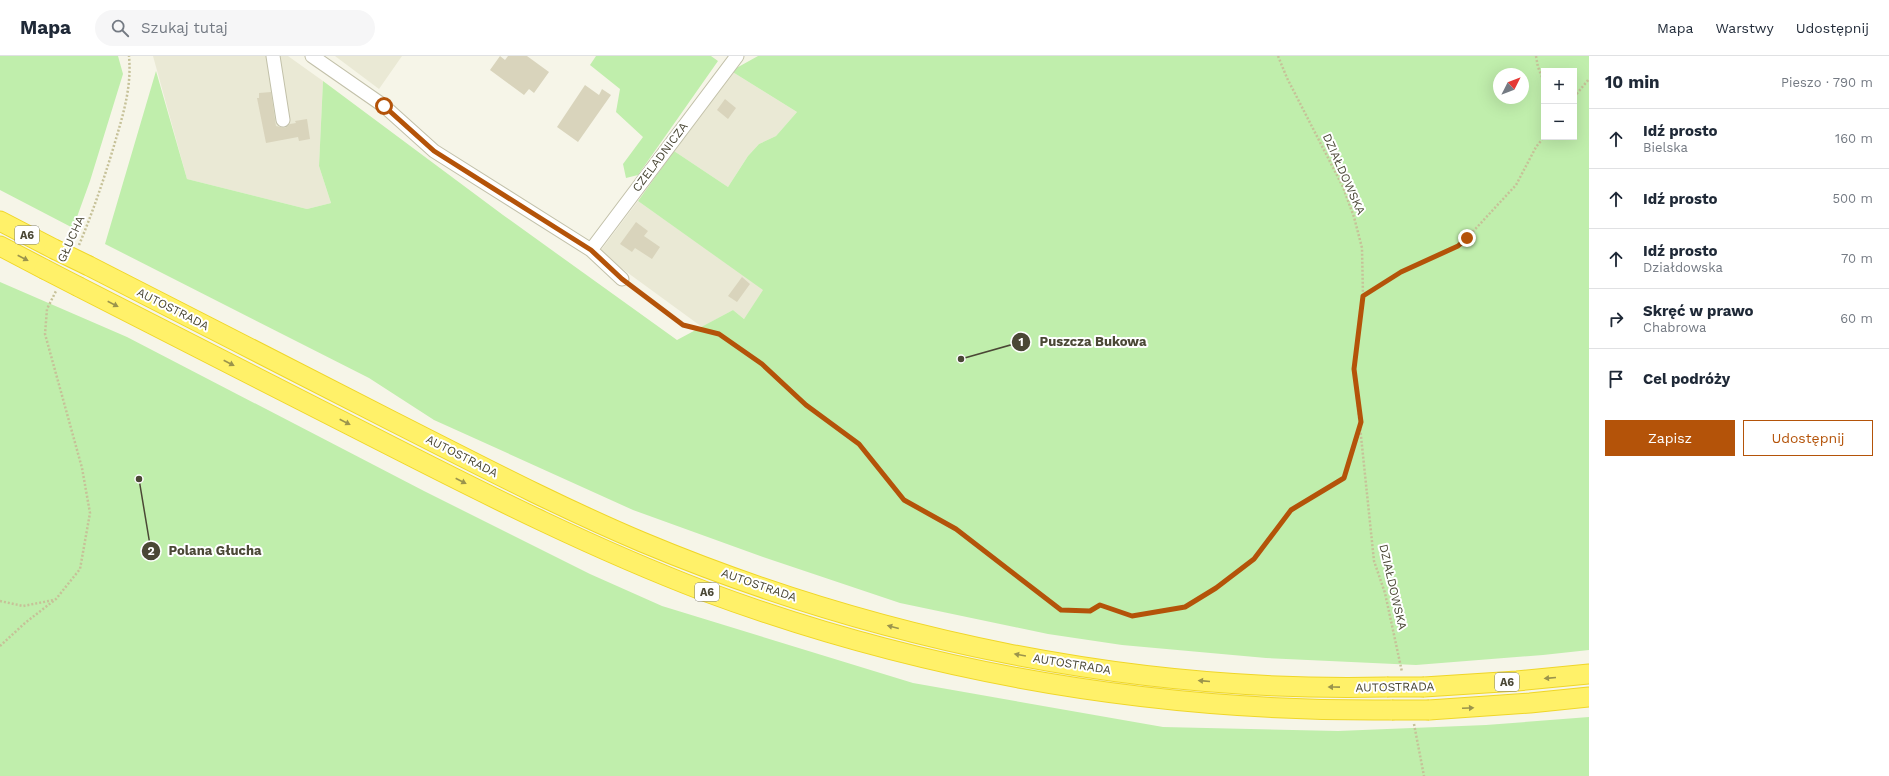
<!DOCTYPE html>
<html lang="pl">
<head>
<meta charset="utf-8">
<style>
	body { margin:0; font-family:"Work Sans",sans-serif; background:#f6f6f7; color:#1f2937 }
	.controls { position:absolute; right:12px; top:12px; display:grid; overflow:hidden; border-radius:0px; box-shadow:0 4px 16px #0002 }
	.controls button { width:36px; height:36px; display:grid; place-items:center; padding:0; border:0; border-bottom:1px solid #e0e1e3; background:#fff; color:#1f2937; font:20px sans-serif }
	.compass { position:absolute; left:1493px; top:12px; width:36px; height:36px; border-radius:50%; background:#fff; box-shadow:0 4px 16px #0002; rotate:48deg }
	.stop { position:absolute; width:12px; height:12px; margin:-9px; border:3px solid #b45309; border-radius:50%; background:#fff }
	.stop.end { background:#b45309; border-color:#fff; box-shadow:0 1px 4px #0008 }
	.list { margin:0; padding:0; list-style:none }
	h2 { display:flex; justify-content:space-between; align-items:center; height:52px; margin:0; padding:0 16px; font-size:17px }
	h2 small { font-size:13px; font-weight:400; color:#747a83 }
	.list li { display:grid; grid-template-columns:26px 1fr auto; gap:12px; align-items:center; box-sizing:border-box; height:60px; padding:0 16px; border-top:1px solid #e0e1e3 }
	.list b { display:block; font-size:15px; white-space:nowrap }
	.list p { margin:0; font-size:13px; white-space:nowrap; color:#747a83 }
	.list em { font-size:13px; font-style:normal; color:#747a83 }
	.actions { display:flex; gap:8px; padding:12px 16px }
	.actions a { flex:1; padding:9px 0; border:1px solid #b45309; border-radius:0px; text-align:center; font-size:14px; color:#b45309 }
	.actions .main { background:#b45309; color:#fff }
	.icon { flex:none; width:22px; height:22px; fill:none; stroke:currentColor; stroke-width:2; stroke-linecap:round; stroke-linejoin:round }
	.map { position:relative; flex:none; width:1589px; height:720px; overflow:hidden }
	header { display:flex; align-items:center; gap:24px; box-sizing:border-box; height:56px; padding:0 20px; background:#fff; border-bottom:1px solid #e0e1e3 }
	header strong { font-size:19px }
	nav { display:flex; gap:22px; margin-inline-start:auto; font-size:14px }
	.search { width:280px; height:36px; background:#f6f6f7; display:flex; align-items:center; gap:10px; box-sizing:border-box; padding:0 14px; border-radius:22px; color:#747a83; font-size:15px }
	main { display:flex }
	aside { flex:1; background:#fff }
	.map>svg:first-child { display:block }
	.residential { fill:#eae9d5 }
	.green { fill:#c0eeac; fill-rule:evenodd }
	.building { fill:#d9d4bc }
	.lines { fill:none; stroke-linecap:round; stroke-linejoin:round }
	.minor-casing { stroke:#c2c0a9; stroke-width:15 }
	.highway-casing { stroke:#efd628; stroke-width:21 }
	.path { stroke:#c6c198; stroke-width:2.5; stroke-dasharray:2 2; stroke-linecap:butt }
	.minor { stroke:#fff; stroke-width:13 }
	.highway { stroke:#fff169; stroke-width:19 }
	.highway-bridge-casing { stroke:#efd628; stroke-width:21; stroke-linecap:butt }
	.highway-bridge { stroke:#fff169; stroke-width:19 }
	.oneway { fill:#9b944c }
	.route { stroke:#b45309; stroke-width:5 }
	.labels { text-anchor:middle; dominant-baseline:central; stroke-width:4; stroke-linejoin:round; paint-order:stroke }
	.shield { fill:#fff; stroke:#807e72; stroke-width:1 }
	.shield-label { font-size:11px; font-weight:bold; fill:#4a4735 }
	.street-label { font-size:12px; fill:#4a4735; stroke:#fff }
	.leader { fill:none; stroke:#4a4735; stroke-width:1.5 }
	.callout-dot { fill:#4a4735; stroke:#fff; stroke-width:1.5 }
	.mark-label { font-size:12px; text-anchor:middle; font-weight:bold; fill:#fff }
	.callout-label { font-size:13px; text-anchor:middle; font-weight:bold; fill:#4a4735; stroke:#fff; stroke-width:4; stroke-linejoin:round; paint-order:stroke }
</style>
</head>
<body>
<header>
<strong>Mapa</strong>
<div class="search"><svg class="icon" aria-label="search" viewBox="0 0 24 24"><circle cx="10" cy="10" r="6"/><path d="M15 15l6 6"/></svg>Szukaj tutaj</div>
<nav><a>Mapa</a><a>Warstwy</a><a>Udostępnij</a></nav>
</header>
<main>
<div class="map">
<svg width="1589" height="720" viewBox="0 0 1589 720">
	<rect width="100%" height="100%" fill="#f6f5e8"/>
	<!-- residential -->
	<path class="residential" d="M153,0H288L323,25L319,110L331,147L307,153L187,123Z
		M335,0H402L379,33Z
		M731,15L797,56L776,80L759,88L748,100L728,131L674,95Z
		M638,145L764,234L744,263L733,254L702,271L602,198L601,194Z"/>
	<!-- green -->
	<path class="green" d="M0,0H118L123,18L90,125L73,172L0,134Z
		M596,0H711L718,5L638,119L626,122L623,108L643,81L616,56L620,33L590,9Z
		M758,0H1589V594L1543,599L1416,609L1266,602L1122,589L1048,578L900,547L763,501L633,454L434,364L369,322L105,188L156,15L187,123L307,153L331,147L319,110L323,25L503,159L677,284L733,254L744,263L763,234L638,145L674,95L728,131L748,100L759,88L776,80L797,56L731,15ZM1544,15H1574V81H1544ZM1499,18H1523V42H1499Z
		M0,226L127,281L424,435L590,518L662,550L913,627L1163,671L1338,675L1486,669L1589,661V720H0Z"/>
	<!-- building -->
	<path class="building" d="M500,0L505,4L508,0H527L549,16L534,37L529,33L524,39L490,14Z
		M585,29L599,39L602,33L611,39L578,86L557,71Z
		M271,36L276,70L285,72L290,68L296,67L295,65L307,63L310,83L299,85L298,81L266,87L257,42H259V37Z
		M725,43L736,52L728,63L717,54Z
		M636,166L648,175L644,180L660,191L652,203L635,192L632,196L620,188Z
		M742,221L750,228L737,246L728,240Z"/>
	<g class="lines">
		<!-- minor casing -->
		<g class="minor-casing">
			<path id="minor" d="M273,0L283,64
				M312,0L384,50L434,95L591,194L622,223
				M591,194L737,0"/>
		</g>
		<!-- highway casing -->
		<g class="highway-casing">
			<path id="highway" d="M0,165L54,193
				M0,190L44,213
				M89,210C190,262 291,313 392,365C475,407 557,450 642,486C876,584 1133,637 1387,631
				M79,231C181,283 283,335 385,387C489,440 594,493 704,535C924,617 1157,656 1392,654
				M1424,631L1517,625L1589,618
				M1429,654L1530,647L1589,641"/>
		</g>
		<!-- path -->
		<path class="path" d="M1278,0L1287,22L1343,131L1354,161L1362,192L1363,240L1354,313L1374,505L1385,537L1402,616
			M1536,0L1538,11L1544,26
			M1574,41L1589,23
			M79,189C92,158 103,126 113,93C122,62 132,33 129,0
			M630,229L683,269L719,278L762,308L806,349L859,388L904,445L956,473L1061,553L1089,555L1100,549L1132,560L1185,551L1216,531L1254,503L1291,454L1344,422L1361,366
			M1363,240L1401,216L1458,190L1467,182L1516,129L1536,91L1544,81
			M0,545L23,550L54,544
			M0,590L25,567L56,543L80,513L90,457L82,412L45,278L47,253L56,235
			M1414,668L1424,720"/>
		<!-- minor -->
		<use href="#minor" class="minor"/>
		<!-- highway -->
		<use href="#highway" class="highway"/>
		<!-- highway-bridge casing -->
		<g class="highway-bridge-casing">
			<path id="highway-bridge" d="M54,193L89,210
				M44,213L79,231
				M1387,631H1424
				M1392,654H1429"/>
		</g>
		<!-- highway-bridge -->
		<use href="#highway-bridge" class="highway-bridge"/>
	</g>
	<!-- one-way arrows -->
	<defs><path id="oneway-solid" d="M-6-.8H1V-3.2L6.5 0L1 3.2V.8H-6Z"/></defs>
	<g class="oneway">
		<use href="#oneway-solid" transform="translate(23 202) rotate(27)"/>
		<use href="#oneway-solid" transform="translate(113 248) rotate(27)"/>
		<use href="#oneway-solid" transform="translate(229 307) rotate(27)"/>
		<use href="#oneway-solid" transform="translate(345 366) rotate(27)"/>
		<use href="#oneway-solid" transform="translate(461 425) rotate(27)"/>
		<use href="#oneway-solid" transform="translate(893 571) rotate(-165)"/>
		<use href="#oneway-solid" transform="translate(1020 599) rotate(-170)"/>
		<use href="#oneway-solid" transform="translate(1550 622) rotate(175)"/>
		<use href="#oneway-solid" transform="translate(1204 625) rotate(-175)"/>
		<use href="#oneway-solid" transform="translate(1334 631) rotate(-179)"/>
		<use href="#oneway-solid" transform="translate(1468 652) rotate(-3)"/>
	</g>
	<g class="lines">
		<!-- route -->
		<path class="route" d="M384,50L434,95L591,194L622,223L683,269L719,278L762,308L806,349L859,388L904,444L956,473L1061,554L1090,555L1100,549L1132,560L1185,551L1216,532L1254,503L1291,454L1344,422L1361,366L1354,313L1363,240L1401,216L1458,190L1467,182"/>
	</g>
	<g class="labels">
		<!-- shield labels -->
		<g class="shield">
			<rect x="15" y="170" width="24" height="18" rx="3"/>
			<rect x="695" y="527" width="24" height="18" rx="3"/>
			<rect x="1495" y="617" width="24" height="18" rx="3"/>
		</g>
		<g class="shield-label">
			<text x="27" y="179">A6</text>
			<text x="707" y="536">A6</text>
			<text x="1507" y="626">A6</text>
		</g>
		<!-- street labels -->
		<g class="street-label">
			<text transform="translate(660 101) rotate(-53)">CZELADNICZA</text>
			<text transform="translate(1344 118) rotate(66)">DZIAŁDOWSKA</text>
			<text transform="translate(71 183) rotate(-66)">GŁUCHA</text>
			<text transform="translate(173 253) rotate(27)">AUTOSTRADA</text>
			<text transform="translate(462 400) rotate(27)">AUTOSTRADA</text>
			<text transform="translate(759 529) rotate(19)">AUTOSTRADA</text>
			<text transform="translate(1393 531) rotate(77)">DZIAŁDOWSKA</text>
			<text transform="translate(1072 608) rotate(9)">AUTOSTRADA</text>
			<text transform="translate(1395 631) rotate(-1)">AUTOSTRADA</text>
		</g>
	</g>
	<!-- callouts -->
	<path class="leader" d="M961 303L1021 286M139 423L151 495"/>
	<g class="callout-dot">
		<circle cx="961" cy="303" r="4"/>
		<circle cx="139" cy="423" r="4"/>
		<circle cx="1021" cy="286" r="10"/>
		<circle cx="151" cy="495" r="10"/>
	</g>
	<g class="mark-label">
		<text x="1021" y="290">1</text>
		<text x="151" y="499">2</text>
	</g>
	<g class="callout-label">
		<text x="1093" y="290">Puszcza Bukowa</text>
		<text x="215" y="499">Polana Głucha</text>
	</g>
</svg>
<div class="controls">
<button>+</button>
<button>−</button>
</div>
<svg class="compass" viewBox="-18 -18 36 36"><path d="M0-13l5 13h-10z" fill="#e53935"/><path d="M0 13l5-13h-10z" fill="#747a83"/></svg>
<div class="stop" style="left:384px;top:50px"></div>
<div class="stop end" style="left:1467px;top:182px"></div>
</div>
<aside>
<h2>10 min<small>Pieszo · 790 m</small></h2>
<ul class="list">
<li><svg class="icon" aria-label="ahead" viewBox="0 0 24 24"><path d="M12 20V5M6 11l6-6 6 6"/></svg><div><b>Idź prosto</b><p>Bielska</p></div><em>160 m</em></li>
<li><svg class="icon" aria-label="ahead" viewBox="0 0 24 24"><path d="M12 20V5M6 11l6-6 6 6"/></svg><div><b>Idź prosto</b></div><em>500 m</em></li>
<li><svg class="icon" aria-label="ahead" viewBox="0 0 24 24"><path d="M12 20V5M6 11l6-6 6 6"/></svg><div><b>Idź prosto</b><p>Działdowska</p></div><em>70 m</em></li>
<li><svg class="icon" aria-label="right" viewBox="0 0 24 24"><path d="M7 20v-9h11M14 6l5 5-5 5"/></svg><div><b>Skręć w prawo</b><p>Chabrowa</p></div><em>60 m</em></li>
<li><svg class="icon" aria-label="arrive" viewBox="0 0 24 24"><path d="M6 21V4h12l-3 4 3 4H6"/></svg><div><b>Cel podróży</b></div></li>
</ul>
<div class="actions"><a class="main">Zapisz</a><a>Udostępnij</a></div>
</aside>
</main>
</body>
</html>
